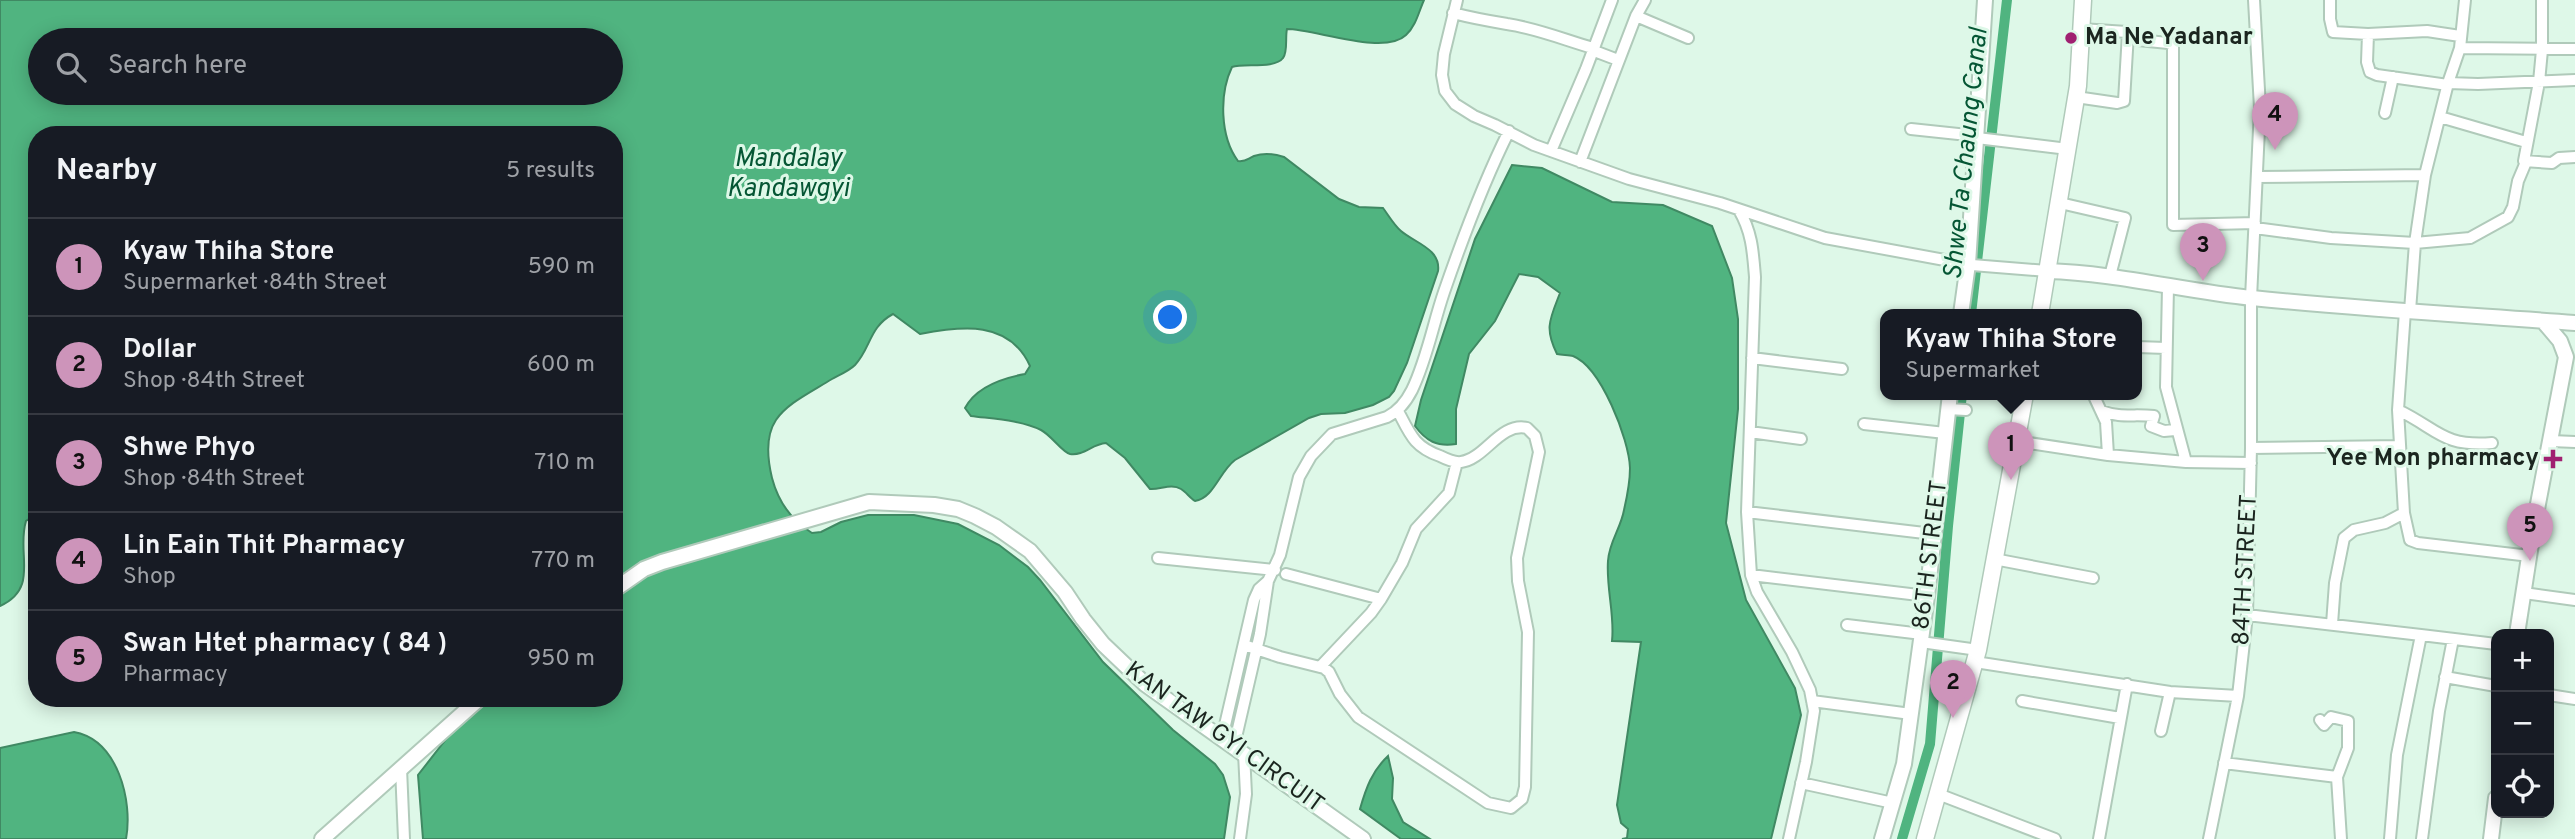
<!DOCTYPE html>
<html lang="en">
<head>
<meta charset="utf-8">
<style>
	body { margin:0; font-family:Overpass,sans-serif; background:#20242c; color:#f1f3f6 }
	.controls { position:absolute; right:21px; bottom:21px; display:grid; overflow:hidden; border-radius:14px; box-shadow:0 4px 18px #0003 }
	.controls button { width:63px; height:63px; display:grid; place-items:center; padding:0; border:0; border-bottom:2px solid #363941; background:#171b24; color:#f1f3f6; font:35px sans-serif }
	.you { position:absolute; left:1171px; top:318px; width:24px; height:24px; margin:-18px; border:5px solid #fff; border-radius:50%; background:#1a73e8; box-shadow:0 0 0 10px #1a73e833 }
	.badge { display:grid; place-items:center; width:46px; height:46px; border-radius:50%; background:#cd94ba; color:#111; font-size:23px; font-weight:700 }
	.pin { position:absolute; translate:-50% -58px; filter:drop-shadow(0 2px 4px #0008) }
	.pin::after { content:''; position:absolute; top:37px; width:24px; height:21px; background:inherit; clip-path:polygon(0 0,100% 0,50% 100%) }
	.popup { position:absolute; left:1880px; top:309px; width:262px; height:91px; box-sizing:border-box; display:grid; place-content:center; border-radius:14px; background:#171b24; filter:drop-shadow(0 2px 5px #0005); font-size:23px; white-space:nowrap; color:#9ea1a6 }
	.popup b { font-size:26px; color:#f1f3f6 }
	.popup::after { content:''; position:absolute; left:50%; top:100%; margin-left:-14px; border:14px solid transparent; border-top-color:#171b24 }
	.list { margin:0; padding:0; list-style:none }
	h2 { display:flex; justify-content:space-between; align-items:center; height:91px; margin:0; padding:0 28px; font-size:30px }
	h2 small { font-size:23px; font-weight:400; color:#9ea1a6 }
	.list li { display:grid; grid-template-columns:46px 1fr auto; gap:21px; align-items:center; box-sizing:border-box; height:98px; padding:0 28px; border-top:2px solid #363941 }
	.list b { display:block; font-size:26px; white-space:nowrap }
	.list p { margin:0; font-size:23px; white-space:nowrap; color:#9ea1a6 }
	.list em { font-size:23px; font-style:normal; color:#9ea1a6 }
	.icon { flex:none; width:38px; height:38px; fill:none; stroke:currentColor; stroke-width:2; stroke-linecap:round; stroke-linejoin:round }
	.map { position:relative; flex:none; width:2575px; height:839px; overflow:hidden }
	.search { position:absolute; background:#171b24; box-shadow:0 4px 18px #0003; left:28px; top:28px; width:595px; height:77px; display:flex; align-items:center; gap:18px; box-sizing:border-box; padding:0 24px; border-radius:38px; color:#9ea1a6; font-size:26px }
	.panel { position:absolute; background:#171b24; box-shadow:0 4px 18px #0003; left:28px; top:126px; width:595px; height:581px; border-radius:28px }
	.map>svg:first-child { display:block }
	.water { fill:#50b480; stroke:#408963; stroke-width:2; fill-rule:evenodd }
	.lines { fill:none; stroke-linecap:round; stroke-linejoin:round }
	.canal { stroke:#50b480; stroke-width:10 }
	.street-casing { stroke:#b0caba; stroke-width:14 }
	.secondary-casing { stroke:#b0caba; stroke-width:18 }
	.primary-casing { stroke:#b0caba; stroke-width:19 }
	.street { stroke:#fff; stroke-width:10 }
	.secondary { stroke:#fff; stroke-width:14 }
	.primary { stroke:#fff; stroke-width:16 }
	.poi-dot { fill:#a02071; stroke:#def8e8; stroke-width:2.5 }
	.labels { text-anchor:middle; dominant-baseline:central; stroke-width:6; stroke-linejoin:round; paint-order:stroke }
	.poi-label { font-size:24px; font-weight:bold; fill:#1b251f; stroke:#def8e8; text-anchor:start }
	.street-label { font-size:24px; fill:#1b251f; stroke:#def8e8 }
	.water-label { font-size:26px; font-style:italic; fill:#055634; stroke:#def8e8 }
</style>
</head>
<body>
<div class="map">
<svg width="2575" height="839" viewBox="0 0 2575 839">
	<rect width="100%" height="100%" fill="#def8e8"/>
	<!-- water -->
	<path class="water" d="M0,0H1424C1419,11 1416,26 1406,35C1384,56 1315,29 1287,29C1285,37 1288,52 1283,58C1275,69 1244,63 1232,67C1219,94 1220,137 1238,161C1246,162 1247,159 1254,156C1263,153 1275,154 1284,157L1339,199L1359,207L1383,208C1389,216 1394,225 1401,231C1415,243 1441,249 1438,271L1407,363L1394,391L1389,397L1373,405L1345,413L1321,414L1309,418L1235,460C1219,472 1214,498 1195,501C1190,498 1186,492 1181,489C1171,483 1160,490 1150,489L1125,458L1106,443C1092,444 1084,456 1070,454C1062,452 1051,435 1041,430C1020,420 994,419 971,416L965,408C976,387 1003,378 1025,374L1030,366C1009,320 962,326 920,334L893,314C869,327 871,348 855,365C849,371 839,375 832,379C786,407 757,416 772,478C778,501 791,520 812,533L821,532L841,522L868,515H914L958,524L999,545L1028,567L1040,580L1103,662L1173,730L1215,764L1223,775L1230,797L1224,839H423L418,775L447,738L484,698H614V135H37V514L26,521C16,553 40,588 0,606ZM40,40H611V93H40Z
		M1512,165L1542,168L1612,202L1663,205L1712,226L1732,278L1738,319V409L1726,523L1746,600L1795,688L1801,715L1771,839H1622L1627,838L1628,829L1621,823L1617,805L1641,642L1612,641C1615,615 1606,588 1608,561C1609,542 1621,528 1624,510C1627,497 1630,481 1630,468C1629,439 1601,367 1573,356C1569,355 1562,355 1557,354C1544,328 1550,319 1560,293L1538,277L1519,274L1495,321L1469,354L1456,409V444C1437,447 1426,441 1415,426L1421,400L1475,239Z
		M74,732C118,740 133,801 126,839H0V748Z
		M1388,756L1393,778L1392,799L1403,822L1430,839H1401L1360,809C1366,788 1372,771 1388,756Z"/>
	<g class="lines">
		<!-- canal -->
		<path class="canal" d="M1971,314L2007,0
			M1902,839L1930,744L1948,526L1962,394"/>
		<!-- street casing -->
		<g class="street-casing">
			<path id="street" d="M1457,0L1444,54L1442,75L1445,91L1455,104L1474,116L1495,125L1534,145L1629,179L1720,203L1825,238L1972,265L2047,271
				M2330,0V19L2333,32L2368,34L2427,31L2460,36
				M2542,0V50L2539,82L2524,161L2552,163L2559,158L2575,157
				M1453,13C1472,18 1489,21 1507,24C1536,28 1565,40 1593,48L1597,52L1618,60
				M1636,16L1688,38
				M2081,29L2127,32L2138,40L2168,43L2173,45V225L2255,223
				M2368,34L2367,62L2370,72L2377,75L2448,85
				M2460,48L2575,49
				M2448,83L2478,84L2575,80
				M2076,97L2117,103L2124,101L2128,33
				M2385,113L2393,77
				M2440,117L2526,142
				M1911,129L1977,136
				M1977,138L2068,149
				M1551,151L1586,69L1612,0
				M1580,162L1636,16L1645,0
				M2257,177L2425,175L2448,83L2460,48L2465,0
				M2060,203L2125,218L2110,276
				M1739,210C1752,232 1753,252 1755,277L1747,512L1751,575L1757,592L1792,652L1810,690L1814,711L1806,762L1789,839
				M2255,228L2331,238L2415,243L2425,175
				M2168,287L2166,387L2186,462
				M2410,311L2415,243L2470,238L2508,217L2513,207L2518,181L2526,162
				M2137,347L2166,348
				M1752,358L1842,369
				M2093,394L2106,422L2108,455L2186,462L2251,463
				M1948,409L1966,410
				M2398,410C2438,429 2442,447 2492,443
				M2101,411C2121,418 2133,414 2154,416L2151,426L2164,431L2175,430
				M1864,424L1945,433
				M1750,432L1801,439
				M2016,441L2108,455
				M2551,441L2575,442
				M2251,448L2400,446
				M1747,512L1933,534
				M2404,513L2410,540L2418,543L2530,556
				M1158,558L1275,570
				M1994,559L2093,578
				M1286,574L1381,599
				M1751,575L1927,596
				M2524,593L2575,600
				M2247,615L2421,635
				M2332,624L2335,583L2344,538L2354,530L2385,523L2404,513L2398,410L2405,311
				M1847,625L1922,634
				M1921,642L1978,650
				M1244,645L1280,657L1324,668L1329,672L1340,694L1358,717L1488,803L1511,808L1522,799L1525,787L1528,632L1518,581L1517,558L1539,452L1535,436L1527,428C1500,422 1485,459 1461,462C1454,463 1446,459 1440,456C1414,447 1410,434 1398,411
				M1975,662L2170,692L2238,696
				M1320,667L1371,613L1381,599L1402,563L1416,529L1449,493L1457,462
				M2445,677L2496,686
				M2549,695L2575,699
				M1812,701L1911,714
				M2022,701L2120,718
				M2320,720L2324,725L2331,717L2348,721V748L2337,777
				M2161,731L2170,692
				M1222,738L1254,600L1259,589L1268,581
				M1234,746L1260,634L1268,581L1280,555L1299,477L1311,456L1332,434L1387,417C1399,411 1406,402 1412,390C1427,359 1433,324 1444,292C1463,237 1483,183 1509,131
				M2224,763L2337,777L2341,839
				M401,768L404,839
				M1801,783L1893,803
				M1938,794L2055,839
				M1240,839L1246,794L1244,753
				M2099,839L2127,684
				M2209,839L2238,696L2247,615L2251,448V298L2260,108L2254,0
				M2390,839L2397,755L2421,635L2496,644
				M2422,839L2439,711L2453,639"/>
		</g>
		<!-- secondary casing -->
		<g class="secondary-casing">
			<path id="secondary" d="M2047,271C2116,273 2184,291 2252,298C2360,309 2467,315 2575,323
				M1961,314L1968,264L1985,0
				M614,590L644,569L662,562L869,502L934,505L958,509L975,516L996,527L1030,551L1065,592L1083,619L1103,644L1145,684L1363,839
				M2517,634L2534,525L2566,357L2560,341L2543,321
				M322,839L480,698
				M1882,839L1904,764L1927,596L1950,394
				M2491,839L2496,798"/>
		</g>
		<!-- primary casing -->
		<g class="primary-casing">
			<path id="primary" d="M2040,314L2078,86L2083,0
				M1925,839L1978,650L2025,394"/>
		</g>
		<!-- street -->
		<use href="#street" class="street"/>
		<!-- secondary -->
		<use href="#secondary" class="secondary"/>
		<!-- primary -->
		<use href="#primary" class="primary"/>
	</g>
	<!-- markers -->
	<g class="poi-dot">
		<circle cx="2071" cy="38" r="7"/>
		<path d="M2549.5 448.5h7v7h7v7h-7v7h-7v-7h-7v-7h7z"/>
	</g>
	<g class="labels">
		<!-- poi labels -->
		<g class="poi-label">
			<text x="2085" y="38">Ma Ne Yadanar</text>
			<text x="2539" y="459" text-anchor="end">Yee Mon pharmacy</text>
		</g>
		<!-- street labels -->
		<g class="street-label">
			<text transform="translate(1931 555) rotate(-83)">86TH STREET</text>
			<text transform="translate(2246 570) rotate(-87)">84TH STREET</text>
			<text transform="translate(1224 738) rotate(36)">KAN TAW GYI CIRCUIT</text>
		</g>
		<!-- water labels -->
		<g class="water-label">
			<text transform="translate(1967 154) rotate(-84)">Shwe Ta Chaung Canal</text>
			<text x="788" y="159">Mandalay<tspan x="788" dy="30">Kandawgyi</tspan></text>
		</g>
	</g>
</svg>
<div class="controls">
<button>+</button>
<button>−</button>
<button><svg class="icon" aria-label="locate" viewBox="0 0 24 24"><circle cx="12" cy="12" r="6"/><path d="M12 2v4M12 18v4M2 12h4M18 12h4"/></svg></button>
</div>
<div class="you"></div>
<div class="pin badge" style="left:2011px;top:480px">1</div>
<div class="popup"><b>Kyaw Thiha Store</b>Supermarket</div>
<div class="pin badge" style="left:1953px;top:718px">2</div>
<div class="pin badge" style="left:2203px;top:281px">3</div>
<div class="pin badge" style="left:2275px;top:150px">4</div>
<div class="pin badge" style="left:2530px;top:561px">5</div>
<div class="search"><svg class="icon" aria-label="search" viewBox="0 0 24 24"><circle cx="10" cy="10" r="6"/><path d="M15 15l6 6"/></svg>Search here</div>
<section class="panel">
<h2>Nearby<small>5 results</small></h2>
<ul class="list">
<li><span class="badge">1</span><div><b>Kyaw Thiha Store</b><p>Supermarket · 84th Street</p></div><em>590 m</em></li>
<li><span class="badge">2</span><div><b>Dollar</b><p>Shop · 84th Street</p></div><em>600 m</em></li>
<li><span class="badge">3</span><div><b>Shwe Phyo</b><p>Shop · 84th Street</p></div><em>710 m</em></li>
<li><span class="badge">4</span><div><b>Lin Eain Thit Pharmacy</b><p>Shop</p></div><em>770 m</em></li>
<li><span class="badge">5</span><div><b>Swan Htet pharmacy ( 84 )</b><p>Pharmacy</p></div><em>950 m</em></li>
</ul>
</section>
</div>
</body>
</html>
